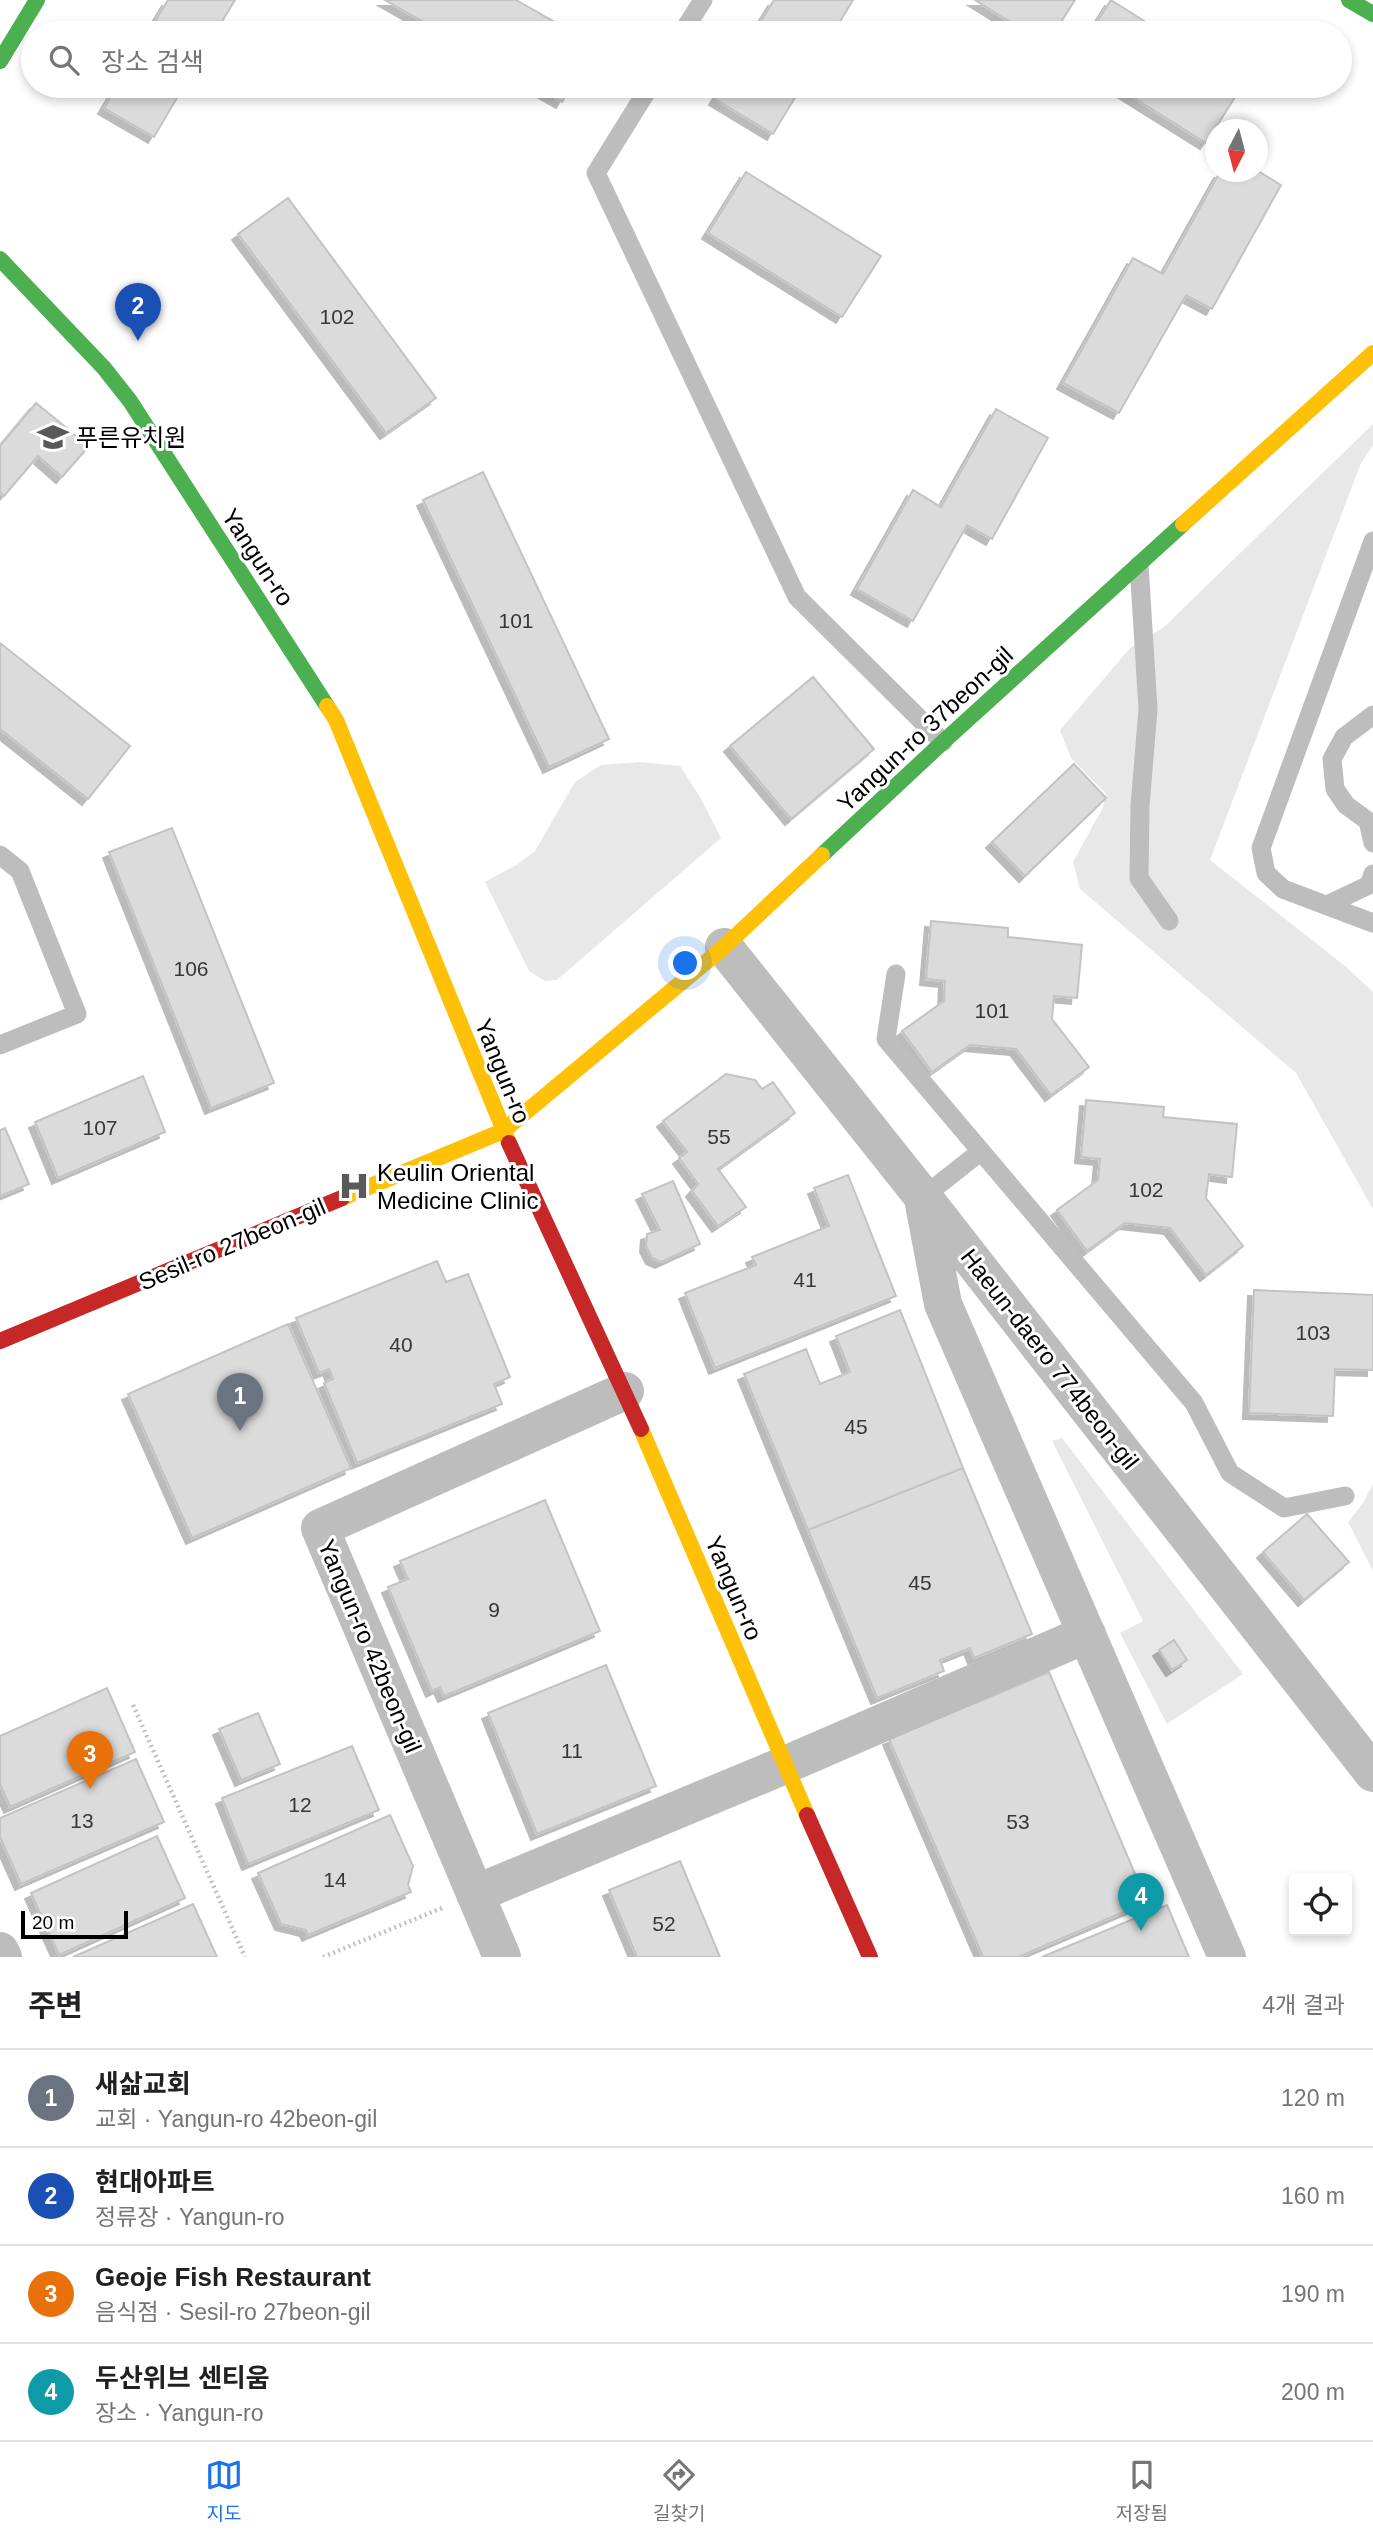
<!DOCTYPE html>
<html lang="ko">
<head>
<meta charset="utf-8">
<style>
	body { margin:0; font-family:Arial,"Noto Sans KR",sans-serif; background:#f2f2f2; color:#202124 }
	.controls { position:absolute; right:21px; bottom:21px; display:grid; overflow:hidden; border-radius:7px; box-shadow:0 4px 10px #0003 }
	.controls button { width:63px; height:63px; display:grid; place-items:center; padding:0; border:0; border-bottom:2px solid #e0e0e0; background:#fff; color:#202124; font:35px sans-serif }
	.compass { position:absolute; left:1205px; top:119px; width:63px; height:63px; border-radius:50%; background:#fff; box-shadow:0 4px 10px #0003; rotate:186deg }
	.scale { position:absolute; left:21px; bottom:18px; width:107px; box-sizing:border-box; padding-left:7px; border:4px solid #000; border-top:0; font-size:19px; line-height:24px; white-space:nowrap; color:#000; -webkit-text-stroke:5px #fff; paint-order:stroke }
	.you { position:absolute; left:686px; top:964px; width:24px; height:24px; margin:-18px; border:5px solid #fff; border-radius:50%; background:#1a73e8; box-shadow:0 0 0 10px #1a73e833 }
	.badge { display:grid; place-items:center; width:46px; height:46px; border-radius:50%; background:#1a73e8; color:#fff; font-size:23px; font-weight:700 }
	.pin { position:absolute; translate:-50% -58px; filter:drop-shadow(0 2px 4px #0008) }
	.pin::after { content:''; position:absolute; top:37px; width:24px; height:21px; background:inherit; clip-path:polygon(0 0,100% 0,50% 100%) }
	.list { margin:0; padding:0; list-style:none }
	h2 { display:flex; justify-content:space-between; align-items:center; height:91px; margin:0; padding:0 28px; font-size:30px }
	h2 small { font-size:23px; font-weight:400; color:#757577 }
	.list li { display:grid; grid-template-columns:46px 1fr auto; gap:21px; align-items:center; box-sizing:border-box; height:98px; padding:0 28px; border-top:2px solid #e0e0e0 }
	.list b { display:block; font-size:26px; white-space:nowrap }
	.list p { margin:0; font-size:23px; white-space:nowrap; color:#757577 }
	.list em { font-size:23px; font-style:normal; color:#757577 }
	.icon { flex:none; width:38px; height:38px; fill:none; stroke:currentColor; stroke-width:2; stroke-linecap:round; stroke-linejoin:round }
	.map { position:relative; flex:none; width:1373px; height:1957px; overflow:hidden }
	.search { position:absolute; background:#fff; box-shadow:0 4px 10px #0003; left:21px; right:21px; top:21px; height:77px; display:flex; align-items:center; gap:18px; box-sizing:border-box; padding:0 24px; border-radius:38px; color:#757577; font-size:26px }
	.sheet { height:483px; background:#fff }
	nav { display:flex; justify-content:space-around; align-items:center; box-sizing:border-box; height:98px; border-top:2px solid #e0e0e0; background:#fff; font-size:19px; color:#757577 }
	nav a { display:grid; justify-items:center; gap:4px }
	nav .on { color:#1a73e8 }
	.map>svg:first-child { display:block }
	.green { fill:#e8e8e8 }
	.building { fill:#dbdbdb; stroke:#c3c3c3; stroke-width:2; filter:url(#shadow) }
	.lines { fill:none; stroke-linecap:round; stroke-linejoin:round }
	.path { stroke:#c2c2c2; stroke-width:4.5; stroke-dasharray:2 3.5; stroke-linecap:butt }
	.lane { stroke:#bdbdbd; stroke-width:19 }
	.street { stroke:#bdbdbd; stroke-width:38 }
	.fast { stroke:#4caf50; stroke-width:16 }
	.slow { stroke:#ffc107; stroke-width:16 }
	.jam { stroke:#c62828; stroke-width:16 }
	.labels { text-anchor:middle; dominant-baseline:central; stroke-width:6; stroke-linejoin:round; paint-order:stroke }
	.number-label { font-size:21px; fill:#373737 }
	.poi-label { font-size:24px; fill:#000; stroke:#fff; text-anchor:start }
	.street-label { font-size:24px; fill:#000; stroke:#fff }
</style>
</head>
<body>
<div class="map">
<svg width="1373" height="1957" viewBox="0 0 1373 1957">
	<defs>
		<filter id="shadow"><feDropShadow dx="-6" dy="6" stdDeviation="0" flood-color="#0004"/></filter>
	</defs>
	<rect width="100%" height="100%" fill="#fff"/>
	<!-- green -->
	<path class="green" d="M1373,424V445L1361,463L1210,860L1345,966L1373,992V1209L1296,1073L1080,889L1073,862L1103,807L1106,794L1071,758L1060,730L1130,648L1164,627Z
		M639,762L680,766L700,797L721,838L557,980L545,981L529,971L485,882L518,864L535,851L575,782L601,765Z
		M1062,1438L1243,1674L1167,1724L1120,1633L1143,1621L1052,1441Z
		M1373,1484V1571L1348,1522L1363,1503Z"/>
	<!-- building -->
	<path class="building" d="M168,0H235L215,33H148Z
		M385,0H516L574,33H443Z
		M774,0H853L833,33H754Z
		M975,0H1075L1054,33H1028Z
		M1111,0L1163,33H1090Z
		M117,86H184L154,137L104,108Z
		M534,86H571L562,102Z
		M723,86H802L773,134L715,99Z
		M1115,86H1242L1206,143Z
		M1258,171L1281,185L1212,309L1186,295L1119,413L1063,383L1133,258L1163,274L1220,172Z
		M746,172L881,256L842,317L708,233Z
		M288,198L436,398L386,433L238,234Z
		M36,403L89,446L62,477L38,456L4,496L0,492V446Z
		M996,409L1048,438L992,539L967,525L913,621L857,589L913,490L941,507Z
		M483,472L609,739L549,767L423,500Z
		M0,643L130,746L88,799L0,729Z
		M813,677L874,749L791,819L730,746Z
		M1074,764L1106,798L1025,876L992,842Z
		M172,828L274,1083L211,1108L109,852Z
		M931,921L1008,928V937L1082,945L1077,998L1054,996L1052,1019L1089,1067L1051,1095L1016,1049L970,1045L932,1072L902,1031L944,1001L945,981L926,979Z
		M726,1074L755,1080L762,1089L773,1082L795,1113L718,1169L746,1207L718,1226L692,1191L698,1184L679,1158L687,1152L663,1121Z
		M143,1076L165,1132L58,1178L35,1122Z
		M1086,1100L1164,1107L1163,1117L1237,1124L1232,1177L1209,1174L1206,1198L1243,1246L1206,1275L1170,1228L1125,1223L1087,1251L1057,1210L1098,1180L1100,1159L1081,1157Z
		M5,1128L29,1184L0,1196V1130Z
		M848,1175L896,1296L715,1368L685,1293L756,1265L752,1257L829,1226L814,1188Z
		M673,1181L700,1244L661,1262L652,1258L646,1246L647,1234L660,1230L642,1194Z
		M437,1261L446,1282L468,1274L510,1377L494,1384L502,1404L357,1463L324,1383L333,1379L329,1369L319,1373L296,1318Z
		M1254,1290L1373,1295V1370L1335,1369L1333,1416L1249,1413Z
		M900,1310L963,1468L808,1530L744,1374L806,1349L820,1384L850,1372L836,1336Z
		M288,1324L351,1468L192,1538L128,1394Z
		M963,1468L1032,1634L974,1658L970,1648L940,1660L944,1671L877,1698L808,1530Z
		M545,1500L600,1631L444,1696L440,1687L432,1691L388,1587L408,1579L400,1561Z
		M1307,1514L1349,1562L1304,1600L1263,1552Z
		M1174,1640L1187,1660L1172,1670L1159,1650Z
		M606,1665L656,1786L537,1834L488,1713Z
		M1049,1672L1147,1902L1018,1957H983L889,1739Z
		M107,1688L135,1752L10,1807L0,1784V1736Z
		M258,1713L280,1764L241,1780L219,1729Z
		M352,1746L379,1810L248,1864L222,1798Z
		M136,1759L164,1822L21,1884L0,1837V1818Z
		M390,1815L413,1866L408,1885L411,1892L308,1935L306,1930L281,1924L258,1873Z
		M157,1836L185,1898L59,1955L31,1893Z
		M680,1861L720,1957H637L609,1890Z
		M193,1904L217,1957H73Z
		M1167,1905L1189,1957H1042Z"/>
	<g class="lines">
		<!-- path -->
		<path class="path" d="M133,1705L245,1957
			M323,1957L442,1908"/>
		<!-- lane -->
		<path class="lane" d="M682,33L703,0
			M650,86L596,173L797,597L943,742
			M1373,541L1261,848L1266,873L1283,889L1373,923
			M1139,565L1148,709L1140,806L1139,878L1169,921
			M1373,715L1344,737L1332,759L1335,789L1346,805L1368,821L1373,843
			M0,855L20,871L77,1014L0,1045
			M1327,905L1369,885L1373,874
			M896,974L886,1039L1194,1403L1230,1473L1284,1508L1345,1496
			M923,1197L980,1152"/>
		<!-- street -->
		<path class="street" d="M724,947L923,1197L1373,1773
			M924,1204L943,1304L1227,1957
			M475,1894L785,1765L1087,1634
			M0,1951L3,1957
			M502,1957L320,1528L625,1391"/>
		<!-- fast -->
		<path class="fast" d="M1349,0L1373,14
			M0,61L37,0
			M0,259L104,368L130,401L327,706
			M822,855L943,742L1183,524"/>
		<!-- slow -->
		<path class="slow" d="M1183,524L1373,353
			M327,706L336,720L509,1143
			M342,1198L503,1131L724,947L822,855
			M641,1429L807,1815"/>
		<!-- jam -->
		<path class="jam" d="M509,1143L641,1429
			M0,1341L342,1198
			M807,1815L870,1957"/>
	</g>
	<!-- icons -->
	<defs>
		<g id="school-bare" transform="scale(2.415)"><path d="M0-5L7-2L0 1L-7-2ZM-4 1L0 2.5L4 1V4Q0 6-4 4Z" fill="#595959" stroke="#fff" stroke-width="2.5" paint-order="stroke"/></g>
		<g id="hospital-bare" transform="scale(2.415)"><path d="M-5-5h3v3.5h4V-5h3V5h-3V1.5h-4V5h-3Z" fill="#595959" stroke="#fff" stroke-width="2.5" paint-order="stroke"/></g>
	</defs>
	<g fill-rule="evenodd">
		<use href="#school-bare" x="53" y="437"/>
		<use href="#hospital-bare" x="354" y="1186"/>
	</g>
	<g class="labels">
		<!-- number labels -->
		<g class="number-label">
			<text x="337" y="316">102</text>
			<text x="516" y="620">101</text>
			<text x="191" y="968">106</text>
			<text x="992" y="1010">101</text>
			<text x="100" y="1127">107</text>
			<text x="719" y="1136">55</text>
			<text x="1146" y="1189">102</text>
			<text x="805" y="1279">41</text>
			<text x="1313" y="1332">103</text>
			<text x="401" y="1344">40</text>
			<text x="856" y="1426">45</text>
			<text x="920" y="1582">45</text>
			<text x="494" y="1609">9</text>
			<text x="572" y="1750">11</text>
			<text x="300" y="1804">12</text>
			<text x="82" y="1820">13</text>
			<text x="1018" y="1821">53</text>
			<text x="335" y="1879">14</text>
			<text x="664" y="1923">52</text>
		</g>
		<!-- poi labels -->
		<g class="poi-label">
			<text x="76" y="437">푸른유치원</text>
			<text x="377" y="1172">Keulin Oriental<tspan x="377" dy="28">Medicine Clinic</tspan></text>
		</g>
		<!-- street labels -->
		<g class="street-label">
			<text transform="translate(258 557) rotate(57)">Yangun-ro</text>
			<text transform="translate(925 729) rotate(-43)">Yangun-ro 37beon-gil</text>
			<text transform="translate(503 1071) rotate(68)">Yangun-ro</text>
			<text transform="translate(232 1244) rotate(-23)">Sesil-ro 27beon-gil</text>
			<text transform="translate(1050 1359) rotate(52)">Haeun-daero 774beon-gil</text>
			<text transform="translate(734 1588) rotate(67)">Yangun-ro</text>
			<text transform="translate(370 1646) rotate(67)">Yangun-ro 42beon-gil</text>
		</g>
	</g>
</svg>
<div class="controls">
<button><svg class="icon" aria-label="locate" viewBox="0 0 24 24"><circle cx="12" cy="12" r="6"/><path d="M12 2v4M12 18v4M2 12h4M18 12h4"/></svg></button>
</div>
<svg class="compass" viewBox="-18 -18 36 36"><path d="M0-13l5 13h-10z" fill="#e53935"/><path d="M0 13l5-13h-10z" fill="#757577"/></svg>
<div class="scale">20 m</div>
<div class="you"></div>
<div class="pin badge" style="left:240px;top:1431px;background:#6b7280">1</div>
<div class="pin badge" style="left:138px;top:341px;background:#1a4fb4">2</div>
<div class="pin badge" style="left:90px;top:1789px;background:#e8710a">3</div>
<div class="pin badge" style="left:1141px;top:1931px;background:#0f9aa8">4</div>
<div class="search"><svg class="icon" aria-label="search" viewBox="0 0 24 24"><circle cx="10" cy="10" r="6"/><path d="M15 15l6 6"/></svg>장소 검색</div>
</div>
<section class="sheet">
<h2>주변<small>4개 결과</small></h2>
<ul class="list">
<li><span class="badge" style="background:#6b7280">1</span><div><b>새삶교회</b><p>교회 · Yangun-ro 42beon-gil</p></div><em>120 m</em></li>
<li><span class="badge" style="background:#1a4fb4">2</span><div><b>현대아파트</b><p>정류장 · Yangun-ro</p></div><em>160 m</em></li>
<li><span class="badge" style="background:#e8710a">3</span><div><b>Geoje Fish Restaurant</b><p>음식점 · Sesil-ro 27beon-gil</p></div><em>190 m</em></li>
<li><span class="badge" style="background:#0f9aa8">4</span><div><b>두산위브 센티움</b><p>장소 · Yangun-ro</p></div><em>200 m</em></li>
</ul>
</section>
<nav>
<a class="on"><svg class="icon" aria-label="map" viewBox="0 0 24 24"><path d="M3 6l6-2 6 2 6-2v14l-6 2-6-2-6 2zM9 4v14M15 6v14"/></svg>지도</a>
<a><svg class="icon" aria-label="directions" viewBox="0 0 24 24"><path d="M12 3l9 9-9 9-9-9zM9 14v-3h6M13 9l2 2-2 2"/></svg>길찾기</a>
<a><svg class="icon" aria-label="saved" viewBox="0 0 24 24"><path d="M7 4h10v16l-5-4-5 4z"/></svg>저장됨</a>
</nav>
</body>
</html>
